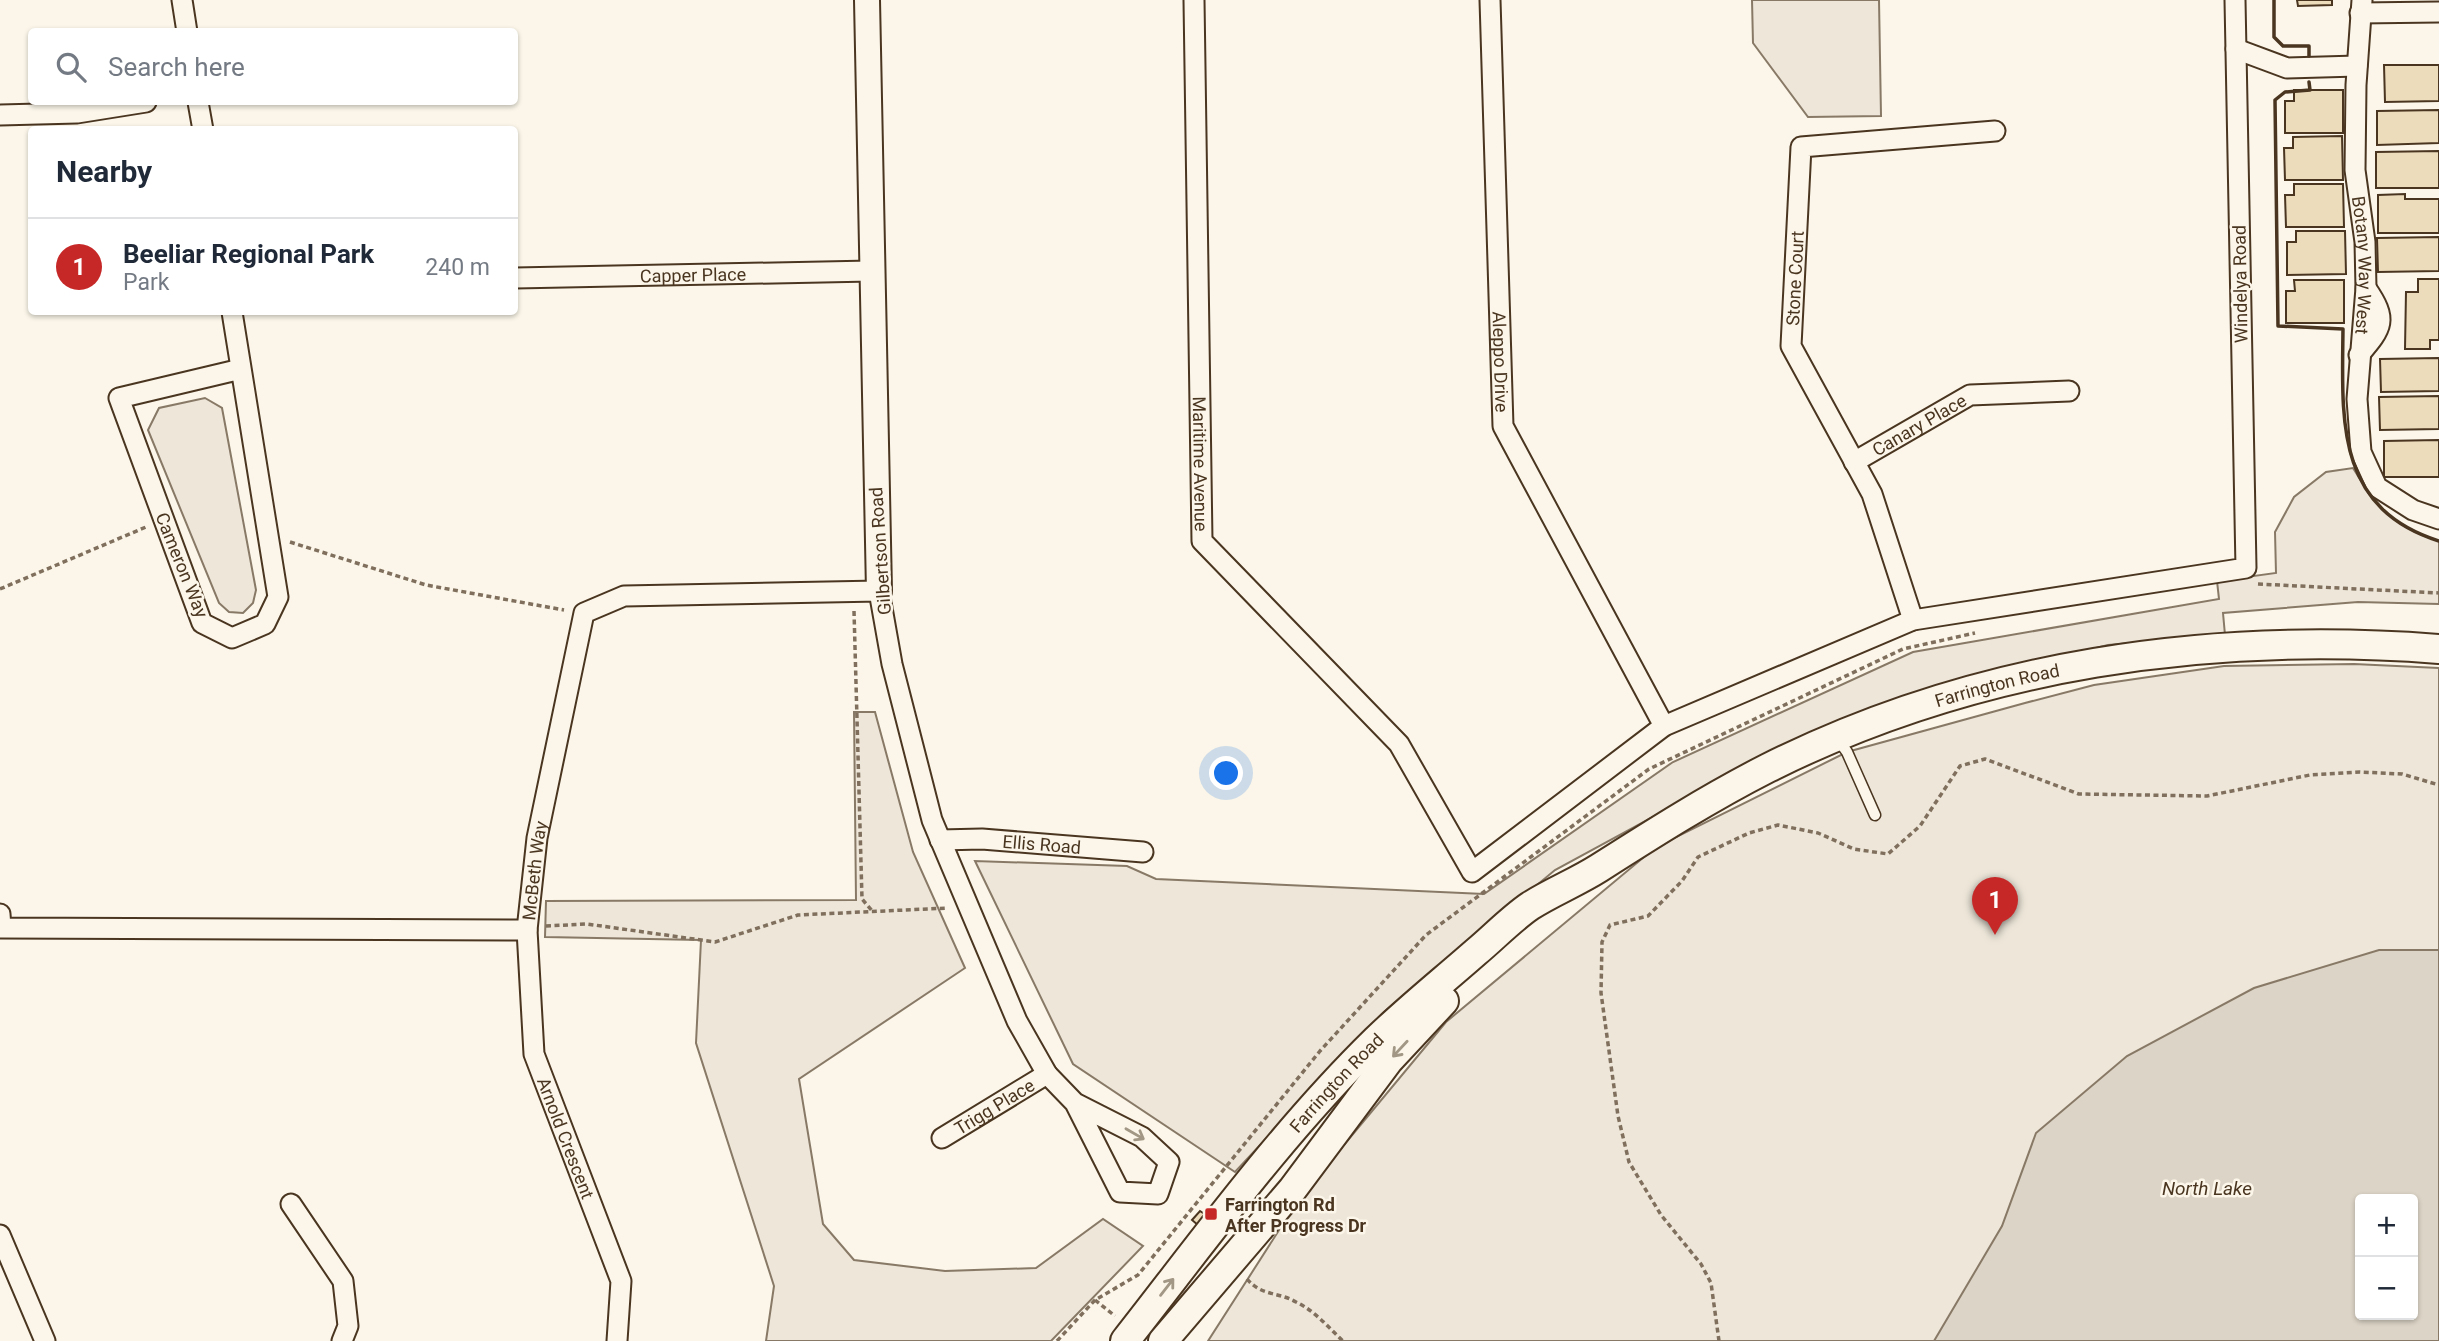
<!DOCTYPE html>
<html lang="en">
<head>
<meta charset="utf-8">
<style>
	body { margin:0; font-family:Roboto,sans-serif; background:#f6f6f7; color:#1f2937 }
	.controls { position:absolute; right:21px; bottom:21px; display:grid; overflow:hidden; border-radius:7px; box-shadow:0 2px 5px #0004 }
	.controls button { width:63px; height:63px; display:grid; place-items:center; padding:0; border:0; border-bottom:2px solid #e0e1e3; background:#fff; color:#1f2937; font:35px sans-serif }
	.you { position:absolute; left:1227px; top:774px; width:24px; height:24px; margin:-18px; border:5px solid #fff; border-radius:50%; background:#1a73e8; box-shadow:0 0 0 10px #1a73e833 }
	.badge { display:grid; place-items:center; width:46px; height:46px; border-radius:50%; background:#c62828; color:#fff; font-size:23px; font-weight:700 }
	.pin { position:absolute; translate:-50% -58px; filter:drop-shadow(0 2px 4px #0008) }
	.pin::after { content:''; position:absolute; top:37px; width:24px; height:21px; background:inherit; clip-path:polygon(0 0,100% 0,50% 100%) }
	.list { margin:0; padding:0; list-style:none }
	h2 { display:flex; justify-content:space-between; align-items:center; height:91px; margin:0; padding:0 28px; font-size:30px }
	h2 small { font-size:23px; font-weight:400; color:#747a83 }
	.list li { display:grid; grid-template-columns:46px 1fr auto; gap:21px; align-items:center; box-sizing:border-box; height:98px; padding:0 28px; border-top:2px solid #e0e1e3 }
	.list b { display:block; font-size:26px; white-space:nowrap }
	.list p { margin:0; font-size:23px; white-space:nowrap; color:#747a83 }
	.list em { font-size:23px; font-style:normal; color:#747a83 }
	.icon { flex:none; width:38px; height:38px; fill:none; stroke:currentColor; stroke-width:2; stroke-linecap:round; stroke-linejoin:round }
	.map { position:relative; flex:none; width:2439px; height:1341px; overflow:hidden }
	.search { position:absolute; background:#fff; box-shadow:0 2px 5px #0004; left:28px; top:28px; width:490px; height:77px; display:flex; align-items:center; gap:18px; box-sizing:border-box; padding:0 24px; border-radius:7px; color:#747a83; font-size:26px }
	.panel { position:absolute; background:#fff; box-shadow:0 2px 5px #0004; left:28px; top:126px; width:490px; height:189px; border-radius:7px }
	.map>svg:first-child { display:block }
	.green { fill:#ede6d9; stroke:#887966; stroke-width:2; fill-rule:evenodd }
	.water { fill:#dcd4c6; stroke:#887966; stroke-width:2; fill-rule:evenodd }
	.building { fill:#ecdcbc; stroke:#4a3520; stroke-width:2 }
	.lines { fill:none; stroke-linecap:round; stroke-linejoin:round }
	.service-casing { stroke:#4a3520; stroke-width:13 }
	.minor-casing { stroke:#4a3520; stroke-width:23 }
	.tertiary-casing { stroke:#4a3520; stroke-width:28 }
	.secondary-casing { stroke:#4a3520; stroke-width:32 }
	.path { stroke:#7f6f5c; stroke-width:3.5; stroke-dasharray:5 3.5; stroke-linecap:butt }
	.service { stroke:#fbf6e9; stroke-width:10 }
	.minor { stroke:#fbf6e9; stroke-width:19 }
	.tertiary { stroke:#fbf6e9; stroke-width:24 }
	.secondary { stroke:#fbf6e9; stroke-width:28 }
	.wall { stroke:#4a3520; stroke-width:3.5 }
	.oneway { stroke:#a29684 }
	.poi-dot { fill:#c62828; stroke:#fbf6e9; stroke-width:2.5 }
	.labels { text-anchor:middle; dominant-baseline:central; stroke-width:5; stroke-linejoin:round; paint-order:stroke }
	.street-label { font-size:18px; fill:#4a3520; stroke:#fbf6e9 }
	.poi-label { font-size:18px; font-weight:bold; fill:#4a3520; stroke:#fbf6e9; text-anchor:start }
	.water-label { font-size:19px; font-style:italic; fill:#4a3520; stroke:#fbf6e9 }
</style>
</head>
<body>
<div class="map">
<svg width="2439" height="1341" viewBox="0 0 2439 1341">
	<rect width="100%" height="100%" fill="#fbf6e9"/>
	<!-- green -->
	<path class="green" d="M1752,0H1879L1881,116L1808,117L1753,43Z
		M205,398L222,408L256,590L253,603L243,613L229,612L219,603L148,430L159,408Z
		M2353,468C2377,508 2394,527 2439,541V604L2358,602L2223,613L2225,635L2108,645L1929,689L1802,736L1555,870L1384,1012L1235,1172L1073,1064L975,861L1127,866L1156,879L1484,894L1673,762L1913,652L2219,599L2217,581L2276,573L2275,532L2294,497L2326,472Z
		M2354,664L2439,668V1341H1208L1299,1199L1446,1022L1656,847L1847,752L2025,703L2094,685L2224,666ZM2360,1199H2413V1315H2360Z
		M854,712H875L913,852L965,968L799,1079L823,1224L854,1260L945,1271L1036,1268L1103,1219L1143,1246L1051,1341H766L774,1286L696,1043L701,940L545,937L546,901L856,900Z"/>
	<!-- water -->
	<path class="water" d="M2379,950H2439V1341H1934L2002,1226L2036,1133L2127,1056L2254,988ZM2360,1199H2413V1315H2360Z"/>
	<!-- building -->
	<path class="building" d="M2297,0H2332V5L2298,6Z
		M2384,65H2439V101L2385,102Z
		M2294,90H2343V133H2285V101H2294Z
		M2439,110V143L2377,145V111Z
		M2342,136L2343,180H2285L2284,148H2293V137Z
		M2439,151V188H2376V152Z
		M2294,184H2343L2344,227H2286L2285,195H2294Z
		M2405,194V199H2439V233H2378V195Z
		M2296,231H2345L2346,274L2287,275V242H2296Z
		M2439,237V271L2378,272L2377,238Z
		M2418,279H2439V340H2430V349H2405L2406,292H2418Z
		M2294,280H2344V323H2286V291H2295Z
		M2439,358V391L2381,392L2380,359Z
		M2439,396V429L2380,430L2379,397Z
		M2439,440V477H2384V441Z
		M1200,1211L1206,1215L1198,1225L1192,1220Z"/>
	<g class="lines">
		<!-- service casing -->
		<g class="service-casing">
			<path id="service" d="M1837,738L1847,752L1875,815"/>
		</g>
		<!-- minor casing -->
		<g class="minor-casing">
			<g id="minor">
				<path d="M182,0L187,32"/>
				<path id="s1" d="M1194,0L1202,541L1399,744L1472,872L1664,726L1913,620L2246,568L2235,0"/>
				<path id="s2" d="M1490,0L1503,426L1664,726"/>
				<path id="s3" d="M2362,0L2356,85L2355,170L2365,242L2366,288L2357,399L2361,452L2377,487L2413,510L2439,519"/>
				<path d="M2360,13L2439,12"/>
				<path d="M2236,49L2287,68L2357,66"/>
				<path d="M198,102L203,130"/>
				<path d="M0,115L77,113L146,102"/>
				<path id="s4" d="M515,278L871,271"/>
				<path d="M232,312L278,597L265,624L232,638L202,623L119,398L241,369"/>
				<path d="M2359,355C2383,327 2388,320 2366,288"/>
				<path id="s5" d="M1854,462L1970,395L2069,391"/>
				<path id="s6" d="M1913,620L1872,494L1791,346L1801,147L1995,131"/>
				<path id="s7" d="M940,840L982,839L1143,852"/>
				<path id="s8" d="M0,914L1,928L527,930L537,838L584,613L624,596L879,591L892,664L932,820L1017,1021L1047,1074L1075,1103L1120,1192L1158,1194L1169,1162L1142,1137L1075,1103"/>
				<path id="s9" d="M527,930L534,1054L621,1281L617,1341"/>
				<path id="s10" d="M942,1138L1047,1074"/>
				<path d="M291,1204L343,1281L348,1326L342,1341"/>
				<path d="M0,1235L45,1341"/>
			</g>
		</g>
		<!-- tertiary casing -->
		<g class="tertiary-casing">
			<path id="tertiary" d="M867,0L879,591"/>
		</g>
		<!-- secondary casing -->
		<g class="secondary-casing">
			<g id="secondary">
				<path id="s11" d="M1125,1341C1205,1239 1283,1131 1376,1040C1408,1009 1443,981 1476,952C1494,937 1511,919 1530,906C1552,892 1577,882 1599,868C1654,833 1709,798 1768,768C1976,664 2209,631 2439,649"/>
				<path d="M1163,1341L1292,1190L1389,1060L1444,1001"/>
			</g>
		</g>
		<!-- path -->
		<path class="path" d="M290,542L426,585L564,610
			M2258,584L2439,593
			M0,589L146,527
			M854,611L862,899L873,912
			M546,926L587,924L715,942L798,915L948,908
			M1247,1279C1261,1296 1279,1292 1296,1302C1315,1311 1328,1327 1343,1341
			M1095,1300L1115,1316
			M1057,1341L1095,1300L1138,1275L1320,1051L1426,935L1649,769L1903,649L1975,633
			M1719,1341L1711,1283L1701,1264L1661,1215L1629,1162L1618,1116L1601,993L1602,942L1610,925L1648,916L1682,881L1698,857L1749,833L1778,825L1818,833L1854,849L1888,854L1920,826L1960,766L1985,759L2079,794L2207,796L2310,775L2360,772L2402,774L2439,785"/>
		<!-- service -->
		<use href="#service" class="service"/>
		<!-- minor -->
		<use href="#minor" class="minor"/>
		<!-- tertiary -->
		<use href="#tertiary" class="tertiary"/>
		<!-- secondary -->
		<use href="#secondary" class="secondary"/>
		<!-- wall -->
		<path class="wall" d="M2274,0V37L2283,46H2309V56
			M2309,82L2310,90L2285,92L2275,100L2278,326L2343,329C2342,420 2335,508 2439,541"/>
	</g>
	<!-- one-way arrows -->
	<defs><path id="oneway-shaft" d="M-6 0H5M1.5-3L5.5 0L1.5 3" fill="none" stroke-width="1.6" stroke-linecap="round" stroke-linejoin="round" transform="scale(1.75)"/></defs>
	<g class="oneway">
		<use href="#oneway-shaft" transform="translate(1400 1049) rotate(133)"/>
		<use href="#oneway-shaft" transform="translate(1135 1134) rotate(30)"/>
		<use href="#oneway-shaft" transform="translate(1167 1287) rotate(-52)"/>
	</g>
	<!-- markers -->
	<rect class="poi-dot" x="1204" y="1207" width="14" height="14" rx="3.5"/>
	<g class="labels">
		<!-- street labels -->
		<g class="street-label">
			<text stroke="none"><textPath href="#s3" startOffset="266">Botany Way West</textPath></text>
			<text stroke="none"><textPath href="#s4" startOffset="178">Capper Place</textPath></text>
			<text stroke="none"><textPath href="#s6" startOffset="369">Stone Court</textPath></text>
			<text transform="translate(2240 284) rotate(-91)">Windelya Road</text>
			<text stroke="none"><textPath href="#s2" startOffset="362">Aleppo Drive</textPath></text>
			<text stroke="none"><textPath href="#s5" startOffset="75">Canary Place</textPath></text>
			<text stroke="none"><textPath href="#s1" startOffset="464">Maritime Avenue</textPath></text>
			<text transform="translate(880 551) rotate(-94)">Gilbertson Road</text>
			<text transform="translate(182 565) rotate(68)">Cameron Way</text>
			<text stroke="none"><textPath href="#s11" startOffset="1116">Farrington Road</textPath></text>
			<text stroke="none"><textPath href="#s7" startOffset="102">Ellis Road</textPath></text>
			<text stroke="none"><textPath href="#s8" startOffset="600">McBeth Way</textPath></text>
			<text stroke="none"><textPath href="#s11" startOffset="334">Farrington Road</textPath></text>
			<text stroke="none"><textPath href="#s10" startOffset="61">Trigg Place</textPath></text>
			<text stroke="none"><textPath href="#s9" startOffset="214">Arnold Crescent</textPath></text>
		</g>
		<!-- poi labels -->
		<g class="poi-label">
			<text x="1225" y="1204">Farrington Rd<tspan x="1225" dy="21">After Progress Dr</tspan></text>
		</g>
		<!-- water labels -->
		<g class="water-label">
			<text x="2207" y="1188">North Lake</text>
		</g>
	</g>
</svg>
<div class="controls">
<button>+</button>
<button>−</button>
</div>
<div class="you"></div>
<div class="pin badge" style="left:1995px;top:935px">1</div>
<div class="search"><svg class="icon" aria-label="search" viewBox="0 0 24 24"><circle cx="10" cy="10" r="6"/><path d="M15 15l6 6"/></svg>Search here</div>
<section class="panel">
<h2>Nearby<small></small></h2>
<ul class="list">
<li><span class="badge">1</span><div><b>Beeliar Regional Park</b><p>Park</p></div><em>240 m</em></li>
</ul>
</section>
</div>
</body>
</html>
